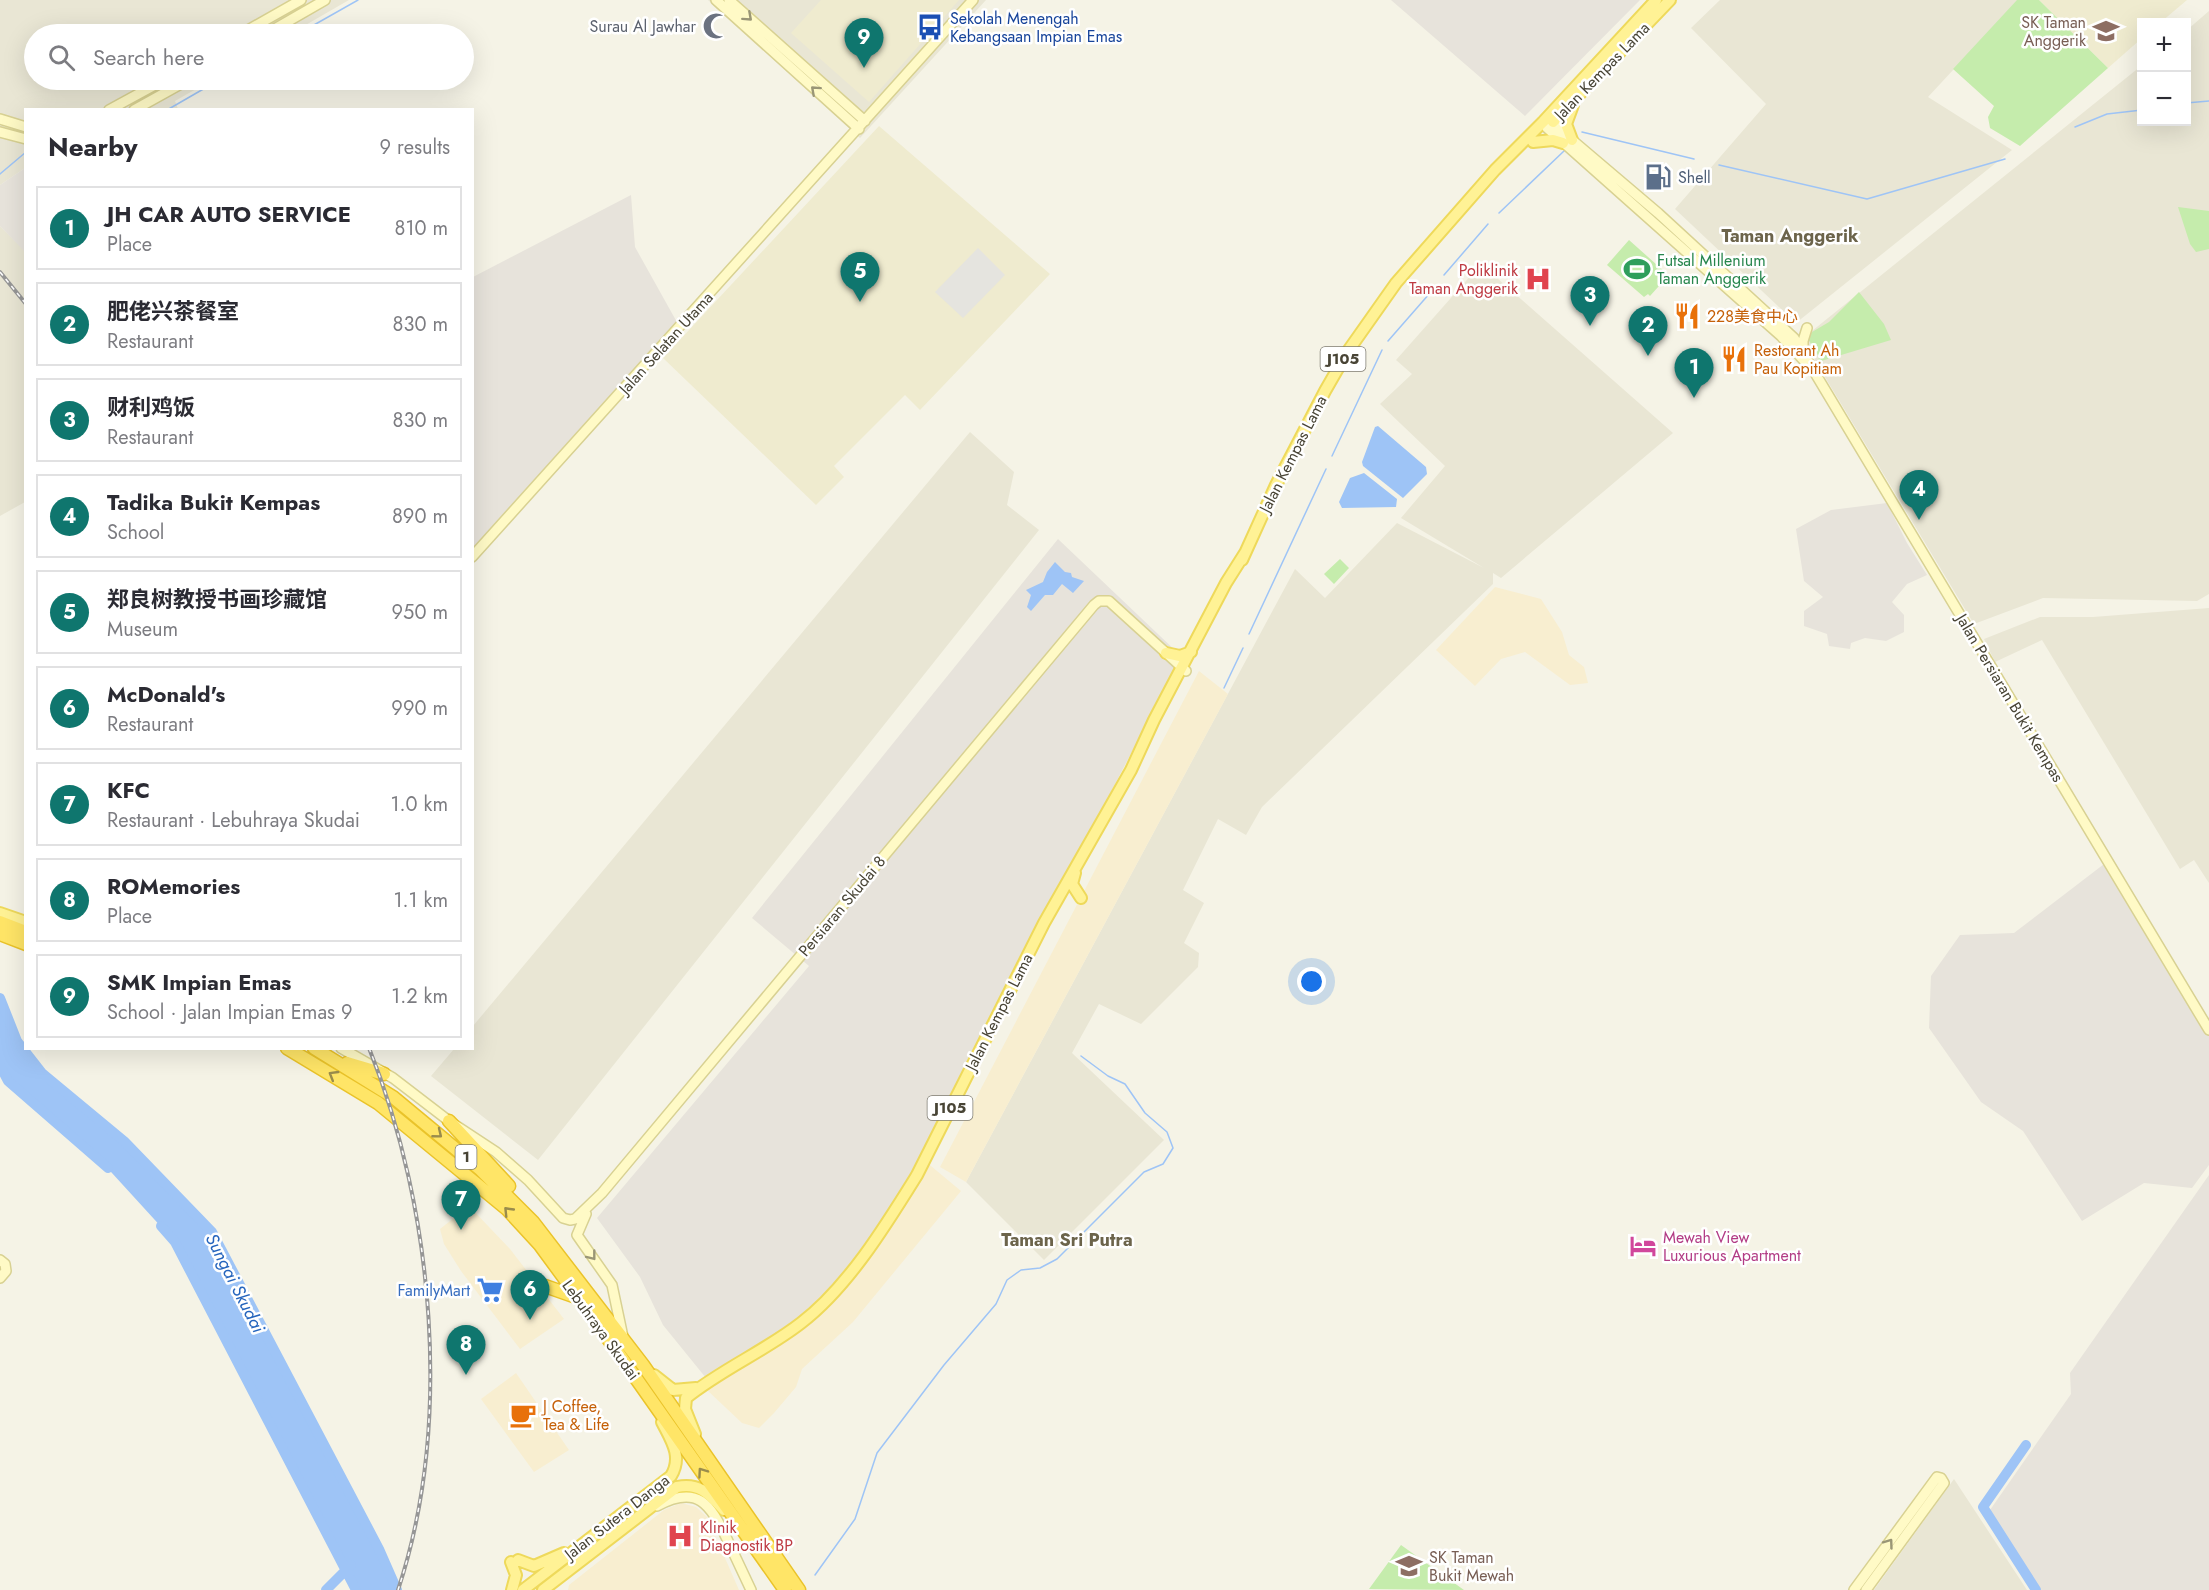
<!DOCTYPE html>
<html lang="en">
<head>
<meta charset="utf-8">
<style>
	body { margin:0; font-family:Jost,"Noto Sans SC",sans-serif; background:#f2f2f3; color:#2b2b33 }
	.controls { position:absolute; right:18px; top:18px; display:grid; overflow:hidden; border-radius:0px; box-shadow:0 6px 24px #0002 }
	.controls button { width:54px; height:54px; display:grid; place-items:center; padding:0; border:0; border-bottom:2px solid #e1e1e2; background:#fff; color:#2b2b33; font:30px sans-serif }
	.you { position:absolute; left:1312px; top:982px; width:21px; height:21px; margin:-15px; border:4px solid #fff; border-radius:50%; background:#1a73e8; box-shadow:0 0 0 9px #1a73e833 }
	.badge { display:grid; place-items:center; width:39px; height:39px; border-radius:50%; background:#0f766e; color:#fff; font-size:20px; font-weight:700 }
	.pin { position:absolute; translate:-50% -50px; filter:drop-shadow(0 2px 3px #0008) }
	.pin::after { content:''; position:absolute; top:32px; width:21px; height:18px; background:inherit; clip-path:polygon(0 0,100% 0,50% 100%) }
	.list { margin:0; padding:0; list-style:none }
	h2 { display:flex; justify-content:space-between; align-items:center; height:78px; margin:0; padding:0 24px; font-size:26px }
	h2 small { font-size:20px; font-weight:400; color:#7c7c81 }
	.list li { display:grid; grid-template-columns:39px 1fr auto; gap:18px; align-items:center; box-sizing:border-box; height:84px; margin:0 12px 12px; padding:0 12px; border:2px solid #e1e1e2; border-radius:0px }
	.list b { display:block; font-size:22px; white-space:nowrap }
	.list p { margin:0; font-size:20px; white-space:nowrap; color:#7c7c81 }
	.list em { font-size:20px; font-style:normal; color:#7c7c81 }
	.icon { flex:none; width:33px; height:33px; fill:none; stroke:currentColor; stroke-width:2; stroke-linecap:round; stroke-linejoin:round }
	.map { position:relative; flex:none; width:2209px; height:1590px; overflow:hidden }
	.search { position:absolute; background:#fff; box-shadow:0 6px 24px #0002; left:24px; top:24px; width:450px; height:66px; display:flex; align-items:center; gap:15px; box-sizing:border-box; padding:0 21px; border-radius:33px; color:#7c7c81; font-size:22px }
	.panel { position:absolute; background:#fff; box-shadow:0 6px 24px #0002; left:24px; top:108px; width:450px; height:942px; border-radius:0px }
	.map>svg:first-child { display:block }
	.residential { fill:#e9e6d4 }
	.commercial { fill:#f8eed0 }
	.industrial { fill:#e7e3db }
	.education { fill:#efebcf }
	.green { fill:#c5ecac }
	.parking { fill:#e5e4df }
	.water { fill:#9ec4f6 }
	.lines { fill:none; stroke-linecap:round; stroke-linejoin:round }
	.stream { stroke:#9ec4f6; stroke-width:1.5 }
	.river { stroke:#9ec4f6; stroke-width:10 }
	.secondary-casing { stroke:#d8d192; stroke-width:12 }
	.primary-casing { stroke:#eed95b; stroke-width:14 }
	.highway-casing { stroke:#eac32a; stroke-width:15 }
	.secondary { stroke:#fffac6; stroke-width:9 }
	.primary { stroke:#fff295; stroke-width:10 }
	.highway { stroke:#ffe567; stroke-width:12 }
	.rail-casing { stroke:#969696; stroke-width:4 }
	.rail { stroke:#fff; stroke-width:1.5; stroke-dasharray:4.5; stroke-linecap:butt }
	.oneway { stroke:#9a9676 }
	.oneway2 { stroke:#9a8c4c }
	.labels { text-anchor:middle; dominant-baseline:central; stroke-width:5; stroke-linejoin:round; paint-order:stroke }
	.shield { fill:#fff; stroke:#7f7c72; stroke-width:1.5 }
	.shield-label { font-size:15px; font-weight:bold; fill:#484435 }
	.transit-label { font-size:16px; fill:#164399; stroke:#fff; text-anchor:start }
	.education-label { font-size:16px; fill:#785e54; stroke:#fff; text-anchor:end }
	.worship-label { font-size:16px; fill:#5b616d; stroke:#fff; text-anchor:end }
	.street-label { font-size:16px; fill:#484435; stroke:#fff }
	.service-label { font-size:16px; fill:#4e5e75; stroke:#fff; text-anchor:start }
	.leisure-label { font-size:16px; fill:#27864d; stroke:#fff; text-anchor:start }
	.health-label { font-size:16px; fill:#be3a42; stroke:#fff; text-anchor:end }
	.food-label { font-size:16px; fill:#c56008; stroke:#fff; text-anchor:start }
	.hotel-label { font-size:16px; fill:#b23c85; stroke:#fff; text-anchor:start }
	.shop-label { font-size:16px; fill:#366cbe; stroke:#fff; text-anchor:end }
	.neighbourhood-label { font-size:18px; font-weight:bold; fill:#6c644b; stroke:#fff }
	.water-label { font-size:18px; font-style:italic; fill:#2464bd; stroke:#fff }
</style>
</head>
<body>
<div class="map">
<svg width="2209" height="1590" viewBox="0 0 2209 1590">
	<rect width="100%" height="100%" fill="#f5f3e6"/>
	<!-- residential -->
	<path class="residential" d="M0,0H349L290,34H34V80H212L175,101L178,109L26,110L25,168L0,185Z
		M708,0H986L860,138Z
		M1720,0H2018L1928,97L2012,150L1796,323L1675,209L1766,104L1691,28Z
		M2209,11V594L2197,601L2043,598L1974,624L1802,339L2141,66L2142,122H2186L2187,30Z
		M0,226L26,252L25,502L0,516Z
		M1481,264L1673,433L1501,578L1493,573V584L1262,807L1246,835L1218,819L1183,890L1204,903L1184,943L1199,953L1198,967L1141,1024L1099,1004L1072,1053L1164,1140L1044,1260L966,1182L1295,569L1325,598L1397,523L1484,568L1401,518L1445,466L1380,404L1412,374L1396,360Z
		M970,432L1014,472L1007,505L1039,530L538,1160L431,1076L454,1049L472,1048L473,1026Z
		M2209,608V883L2194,860L2180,869L2042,640L1995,662L1984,639L2040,617H2093Z
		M1954,1479L2027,1590H1874Z"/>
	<!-- commercial -->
	<path class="commercial" d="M1495,587L1541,599L1562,632L1569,655L1584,667L1588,683L1570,685L1525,652L1501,659L1475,686L1436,650Z
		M1199,671L1228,694L966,1182L940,1167Z
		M925,1161L961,1191L853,1322L802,1369L796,1387L774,1413L759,1428L742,1423L707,1390L777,1341L834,1296Z
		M469,1206L510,1249L564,1319L520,1349L461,1271L444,1244L440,1229Z
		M516,1373L569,1450L534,1472L481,1399Z
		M681,1503L696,1507L707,1517L739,1590H568L569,1585L664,1510Z"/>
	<!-- industrial -->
	<path class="industrial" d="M1391,0H1640L1525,116Z
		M25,168V252L0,226V185Z
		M631,195L635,247L683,333L473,560V277Z
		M1887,503L1907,543L1927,575L1907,584L1892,602L1904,615V632L1886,641L1865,638L1851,643L1850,649L1829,646L1827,634L1804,626V611L1823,597L1804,581L1796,529L1831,510Z
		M1058,539L1180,655L1173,673L910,1177L883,1219L837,1280L782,1334L706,1378L663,1325L640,1277L597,1218L809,966L752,918Z
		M2108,861L2209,1033V1165L2192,1188L2144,1183L2082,1221L2023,1131L1981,1102L1929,1028L1931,976L1960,935L2014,933Z
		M2209,1175V1590H2040L1990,1510L2071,1394L2070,1373Z"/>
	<!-- education -->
	<path class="education" d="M821,0H959L869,102L791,33Z
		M2039,0H2187L2161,22H2142L2141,39L2108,68Z
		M879,126L1050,274L920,410L905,395L834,466L844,477L816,505L663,358Z"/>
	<!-- green -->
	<path class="green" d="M2017,0H2039L2108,68L2020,146L1990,128L1988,117L1994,106L1953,69Z
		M2178,207L2209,211V249L2196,252L2190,244Z
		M1629,240L1666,273L1664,275L1667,277L1650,296L1648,294L1644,297L1607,265Z
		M1859,292L1884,324L1891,340L1818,362L1819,357L1808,339L1812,332L1829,322Z
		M1340,559L1349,568L1334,584L1324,574Z
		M1401,1545L1464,1590L1369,1589Z"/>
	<!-- parking -->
	<path class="parking" d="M978,248L1005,275L963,318L935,292Z"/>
	<!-- water -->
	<path class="water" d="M1378,426L1426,467L1427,474L1403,498L1363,466L1362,462L1375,427Z
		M1364,473L1397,499L1396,507L1342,508L1339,502L1350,478Z
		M1055,562L1065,572L1071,573L1072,577L1084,581L1073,593L1062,584L1053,595H1045L1031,611L1027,607L1031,595L1026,590L1043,582L1047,572Z
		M0,998L17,1041L42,1073L124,1141L212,1232L379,1549L397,1590H356L175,1242L101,1161L8,1081L0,1066Z"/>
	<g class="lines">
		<!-- stream -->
		<path class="stream" d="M298,34L358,0
			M2186,103L2209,101
			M167,110L219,80
			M2075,127L2107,114L2142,110
			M1582,132L1694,159
			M1719,165L1867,199L2005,159
			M0,174L26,152
			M1499,213L1564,151
			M1444,275L1488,224
			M1388,341L1437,285
			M1332,456L1382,350
			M1249,634L1326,469
			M1224,688L1243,648
			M815,1575L855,1519L877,1453L944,1365L996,1304L1007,1280L1021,1270L1040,1268L1057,1259L1144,1172L1163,1164L1173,1148L1167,1132L1145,1113L1125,1084L1108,1076L1081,1056"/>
		<!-- river -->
		<path class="river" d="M0,998L17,1041L42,1073L124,1141L212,1232L379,1549L397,1590
			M0,1066L8,1081L108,1168
			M161,1226L175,1242L356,1590
			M2026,1445L1983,1507L2036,1590
			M326,1590L351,1565"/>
		<!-- secondary casing -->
		<g class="secondary-casing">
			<path id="secondary" d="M716,0L859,129
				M729,0L865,121
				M241,34L301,0
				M266,34L325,0
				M109,110L164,80
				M134,110L188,80
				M0,119L26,127
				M1543,122L1547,128L1781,336L1810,367
				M1546,122L1552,123L1658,213L1794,338L2209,1030
				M0,132L26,139
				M1803,352V341L1807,328
				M472,557L973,0
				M341,1048L393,1078L449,1121L496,1152L528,1180L563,1218L570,1220L575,1219L602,1193L1094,605L1099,601H1109L1186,671
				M586,1214L577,1235L612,1285L623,1337
				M0,1260L5,1264L6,1271L0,1278
				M657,1506C698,1484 710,1504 727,1539C735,1556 743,1573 751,1590
				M1854,1590L1937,1477L1941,1478L1944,1483L1866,1590"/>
		</g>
		<!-- primary casing -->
		<g class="primary-casing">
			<path id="primary" d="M1553,122L1670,0
				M1572,140L1566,124L1573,105
				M1533,142L1553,140L1563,143
				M1242,560L1276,485L1325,391L1348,351L1396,283L1495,170L1543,122L1656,0
				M1166,653L1180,656L1191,652
				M1075,873L1072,884L1081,898
				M0,913L26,922
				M654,1375L673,1390L696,1388
				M695,1434L685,1409L686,1398C722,1369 765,1351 801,1323C848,1287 886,1225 917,1175L1044,923L1131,770L1154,720L1226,583L1245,553
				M518,1560L534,1566L564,1553
				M511,1562L516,1575L512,1590
				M523,1590L671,1476C683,1456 671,1440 662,1422
				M543,1590L677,1487C700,1482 710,1495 724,1510"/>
		</g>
		<!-- highway casing -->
		<g class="highway-casing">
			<path id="highway" d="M0,922L26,932
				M0,934L26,944
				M287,1048L378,1103L507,1209L540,1245L595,1320L785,1590
				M314,1048L393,1097L481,1170L533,1222L643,1365L799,1590
				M347,1063L384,1074
				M449,1121L509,1186
				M545,1286L579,1298"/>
		</g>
		<!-- secondary -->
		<use href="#secondary" class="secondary"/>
		<!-- primary -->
		<use href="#primary" class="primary"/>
		<!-- highway -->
		<use href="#highway" class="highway"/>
		<!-- rail casing -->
		<g class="rail-casing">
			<path id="rail" d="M0,272L26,304
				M369,1048C434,1210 453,1424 398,1590"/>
		</g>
		<!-- rail -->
		<use href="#rail" class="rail"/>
	</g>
	<!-- one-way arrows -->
	<defs><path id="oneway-chevron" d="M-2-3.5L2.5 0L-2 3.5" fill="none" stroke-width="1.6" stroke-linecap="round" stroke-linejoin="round" transform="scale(1.5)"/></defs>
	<g class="oneway">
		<use href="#oneway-chevron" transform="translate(748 17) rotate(42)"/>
		<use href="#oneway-chevron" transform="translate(815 90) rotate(-138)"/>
		<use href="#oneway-chevron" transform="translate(592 1256) rotate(52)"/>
		<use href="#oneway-chevron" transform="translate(1889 1543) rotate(-54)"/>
	</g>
	<g class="oneway2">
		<use href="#oneway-chevron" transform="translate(333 1075) rotate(-149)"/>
		<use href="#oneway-chevron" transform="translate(438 1134) rotate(39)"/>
		<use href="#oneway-chevron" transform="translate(508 1211) rotate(-134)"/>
		<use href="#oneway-chevron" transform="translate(702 1472) rotate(-125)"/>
	</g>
	<!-- icons -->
	<defs>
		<g id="mosque-bare" transform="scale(2.07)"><path d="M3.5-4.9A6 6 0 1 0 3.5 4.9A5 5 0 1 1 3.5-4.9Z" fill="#6b7280" stroke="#fff" stroke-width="2.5" paint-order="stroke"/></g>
		<g id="bus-bare" transform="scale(2.07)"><path d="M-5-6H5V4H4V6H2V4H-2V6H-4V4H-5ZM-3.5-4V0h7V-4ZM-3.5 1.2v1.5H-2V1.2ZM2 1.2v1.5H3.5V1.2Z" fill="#1a4fb4" stroke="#fff" stroke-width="2.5" paint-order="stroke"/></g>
		<g id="school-bare" transform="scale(2.07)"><path d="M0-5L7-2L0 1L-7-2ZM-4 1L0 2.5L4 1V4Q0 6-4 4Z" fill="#8d6e63" stroke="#fff" stroke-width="2.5" paint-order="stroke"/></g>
		<g id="fuel-bare" transform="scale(2.07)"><path d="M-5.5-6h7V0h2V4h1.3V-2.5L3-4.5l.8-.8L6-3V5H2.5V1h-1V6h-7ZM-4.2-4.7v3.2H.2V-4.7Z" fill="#5c6f8a" stroke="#fff" stroke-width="2.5" paint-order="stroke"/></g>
		<g id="stadium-bare" transform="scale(2.07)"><path d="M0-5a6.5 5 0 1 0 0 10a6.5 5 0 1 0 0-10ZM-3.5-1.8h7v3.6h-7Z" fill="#2e9e5b" stroke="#fff" stroke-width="2.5" paint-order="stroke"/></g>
		<g id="hospital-bare" transform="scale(2.07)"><path d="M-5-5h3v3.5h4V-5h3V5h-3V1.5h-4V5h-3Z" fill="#e0444e" stroke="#fff" stroke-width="2.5" paint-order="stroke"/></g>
		<g id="restaurant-bare" transform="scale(2.07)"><path d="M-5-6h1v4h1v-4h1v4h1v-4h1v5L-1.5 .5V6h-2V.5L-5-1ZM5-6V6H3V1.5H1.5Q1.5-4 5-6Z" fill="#e8710a" stroke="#fff" stroke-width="2.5" paint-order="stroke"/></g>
		<g id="hotel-bare" transform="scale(2.07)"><path d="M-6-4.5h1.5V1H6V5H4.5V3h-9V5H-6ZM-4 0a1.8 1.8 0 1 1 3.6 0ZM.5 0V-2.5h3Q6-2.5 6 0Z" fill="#d1479c" stroke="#fff" stroke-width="2.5" paint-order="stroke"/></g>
		<g id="supermarket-bare" transform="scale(2.07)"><path d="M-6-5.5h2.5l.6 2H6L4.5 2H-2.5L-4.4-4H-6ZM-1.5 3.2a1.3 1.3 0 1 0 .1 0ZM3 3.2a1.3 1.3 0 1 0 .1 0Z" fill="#3f7fe0" stroke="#fff" stroke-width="2.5" paint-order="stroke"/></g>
		<g id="cafe-bare" transform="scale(2.07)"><path d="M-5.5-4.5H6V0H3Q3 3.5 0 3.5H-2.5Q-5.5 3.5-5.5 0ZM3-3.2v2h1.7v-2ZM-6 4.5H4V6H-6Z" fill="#e8710a" stroke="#fff" stroke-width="2.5" paint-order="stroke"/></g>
	</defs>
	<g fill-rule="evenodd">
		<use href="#mosque-bare" x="716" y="26"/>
		<use href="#bus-bare" x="930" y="27"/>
		<use href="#school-bare" x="2106" y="31"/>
		<use href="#fuel-bare" x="1658" y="177"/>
		<use href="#stadium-bare" x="1637" y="269"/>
		<use href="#hospital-bare" x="1538" y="279"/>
		<use href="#restaurant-bare" x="1687" y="316"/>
		<use href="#restaurant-bare" x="1734" y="359"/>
		<use href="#hotel-bare" x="1643" y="1246"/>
		<use href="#supermarket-bare" x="490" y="1290"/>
		<use href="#cafe-bare" x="523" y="1415"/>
		<use href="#hospital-bare" x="680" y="1536"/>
		<use href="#school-bare" x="1409" y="1566"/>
	</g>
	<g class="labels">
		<!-- shield labels -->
		<g class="shield">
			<rect x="1320.5" y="347" width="45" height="24" rx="4.5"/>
			<rect x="927.5" y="1096" width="45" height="24" rx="4.5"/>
			<rect x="455.5" y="1145" width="21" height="24" rx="4.5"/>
		</g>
		<g class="shield-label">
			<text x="1343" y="359">J105</text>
			<text x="950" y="1108">J105</text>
			<text x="466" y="1157">1</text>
		</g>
		<!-- transit labels -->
		<g class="transit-label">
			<text x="950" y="18">Sekolah Menengah<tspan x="950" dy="18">Kebangsaan Impian Emas</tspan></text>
		</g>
		<!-- education labels -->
		<g class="education-label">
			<text x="2086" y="22">SK Taman<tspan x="2086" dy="18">Anggerik</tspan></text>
			<text x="1429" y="1557" text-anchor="start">SK Taman<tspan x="1429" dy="18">Bukit Mewah</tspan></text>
		</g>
		<!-- worship labels -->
		<g class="worship-label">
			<text x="696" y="26">Surau Al Jawhar</text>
		</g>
		<!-- street labels -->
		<g class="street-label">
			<text transform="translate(1602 71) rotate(-46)">Jalan Kempas Lama</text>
			<text transform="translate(666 343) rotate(-48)">Jalan Selatan Utama</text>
			<text transform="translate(1293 454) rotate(-63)">Jalan Kempas Lama</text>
			<text transform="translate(2010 698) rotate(59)">Jalan Persiaran Bukit Kempas</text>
			<text transform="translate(842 906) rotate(-50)">Persiaran Skudai 8</text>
			<text transform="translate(999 1012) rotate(-63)">Jalan Kempas Lama</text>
			<text transform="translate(601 1330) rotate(54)">Lebuhraya Skudai</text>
			<text transform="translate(617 1517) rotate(-38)">Jalan Sutera Danga</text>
		</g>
		<!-- service labels -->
		<g class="service-label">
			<text x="1678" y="177">Shell</text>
		</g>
		<!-- leisure labels -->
		<g class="leisure-label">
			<text x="1657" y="260">Futsal Millenium<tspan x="1657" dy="18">Taman Anggerik</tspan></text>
		</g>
		<!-- health labels -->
		<g class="health-label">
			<text x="1518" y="270">Poliklinik<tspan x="1518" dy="18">Taman Anggerik</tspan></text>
			<text x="700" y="1527" text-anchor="start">Klinik<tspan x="700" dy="18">Diagnostik BP</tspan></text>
		</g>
		<!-- food labels -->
		<g class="food-label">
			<text x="1707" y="316">228美食中心</text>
			<text x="1754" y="350">Restorant Ah<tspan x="1754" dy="18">Pau Kopitiam</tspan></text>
			<text x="543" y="1406">J Coffee,<tspan x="543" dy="18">Tea &amp; Life</tspan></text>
		</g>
		<!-- hotel labels -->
		<g class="hotel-label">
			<text x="1663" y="1237">Mewah View<tspan x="1663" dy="18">Luxurious Apartment</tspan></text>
		</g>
		<!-- shop labels -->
		<g class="shop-label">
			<text x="470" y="1290">FamilyMart</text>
		</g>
		<!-- neighbourhood labels -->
		<g class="neighbourhood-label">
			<text x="1790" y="236">Taman Anggerik</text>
			<text x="1067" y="1240">Taman Sri Putra</text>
		</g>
		<!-- water labels -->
		<g class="water-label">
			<text transform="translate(235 1283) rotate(63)">Sungai Skudai</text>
		</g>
	</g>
</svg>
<div class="controls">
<button>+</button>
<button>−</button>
</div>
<div class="you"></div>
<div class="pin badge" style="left:1694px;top:398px">1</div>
<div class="pin badge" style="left:1648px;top:356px">2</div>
<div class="pin badge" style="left:1590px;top:326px">3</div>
<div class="pin badge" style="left:1919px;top:520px">4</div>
<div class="pin badge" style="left:860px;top:302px">5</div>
<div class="pin badge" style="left:530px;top:1320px">6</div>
<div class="pin badge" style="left:461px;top:1230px">7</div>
<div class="pin badge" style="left:466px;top:1375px">8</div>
<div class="pin badge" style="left:864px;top:68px">9</div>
<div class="search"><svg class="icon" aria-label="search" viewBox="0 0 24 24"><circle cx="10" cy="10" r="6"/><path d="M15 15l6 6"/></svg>Search here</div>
<section class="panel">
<h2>Nearby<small>9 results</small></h2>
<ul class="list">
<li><span class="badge">1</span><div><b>JH CAR AUTO SERVICE</b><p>Place</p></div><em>810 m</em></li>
<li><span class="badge">2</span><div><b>肥佬兴茶餐室</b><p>Restaurant</p></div><em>830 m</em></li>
<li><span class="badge">3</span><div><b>财利鸡饭</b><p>Restaurant</p></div><em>830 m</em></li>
<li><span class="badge">4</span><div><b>Tadika Bukit Kempas</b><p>School</p></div><em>890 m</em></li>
<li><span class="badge">5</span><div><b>郑良树教授书画珍藏馆</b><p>Museum</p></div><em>950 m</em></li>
<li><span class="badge">6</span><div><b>McDonald's</b><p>Restaurant</p></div><em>990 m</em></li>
<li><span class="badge">7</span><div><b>KFC</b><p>Restaurant · Lebuhraya Skudai</p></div><em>1.0 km</em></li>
<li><span class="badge">8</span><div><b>ROMemories</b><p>Place</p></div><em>1.1 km</em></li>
<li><span class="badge">9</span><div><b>SMK Impian Emas</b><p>School · Jalan Impian Emas 9</p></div><em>1.2 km</em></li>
</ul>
</section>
</div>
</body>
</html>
